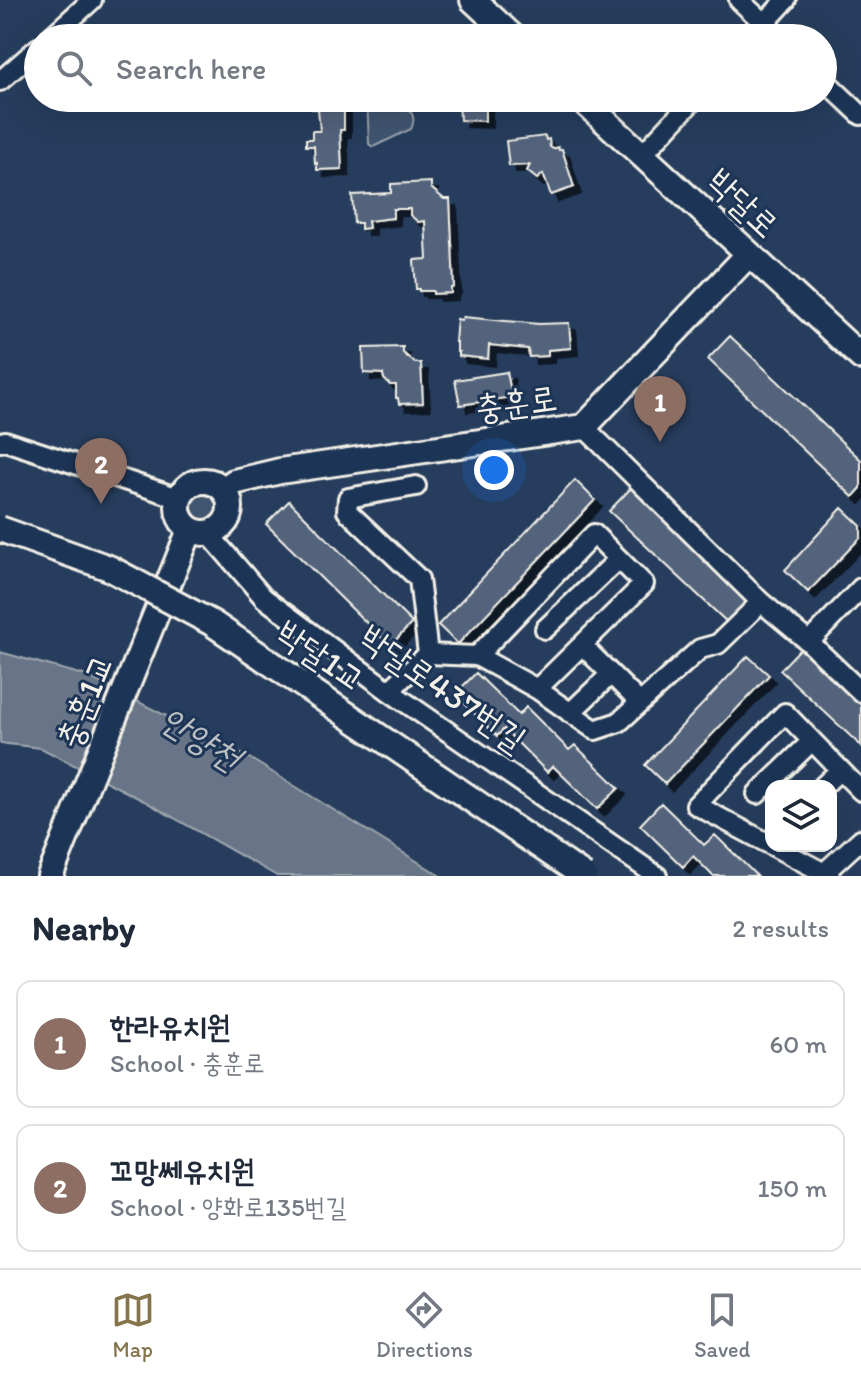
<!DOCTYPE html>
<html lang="en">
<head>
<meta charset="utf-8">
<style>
	body { margin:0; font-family:Itim,"Poor Story",sans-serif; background:#f2f2f3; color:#1f2937 }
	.controls { position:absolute; right:24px; bottom:24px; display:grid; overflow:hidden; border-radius:16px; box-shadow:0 8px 32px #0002 }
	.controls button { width:72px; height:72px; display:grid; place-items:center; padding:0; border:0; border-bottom:2px solid #e0e1e3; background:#fff; color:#1f2937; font:40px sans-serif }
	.you { position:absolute; left:494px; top:470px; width:28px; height:28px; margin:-20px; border:6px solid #fff; border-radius:50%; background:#1a73e8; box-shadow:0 0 0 12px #1a73e833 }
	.badge { display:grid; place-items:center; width:52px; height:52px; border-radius:50%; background:#84754c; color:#fff; font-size:26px; font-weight:700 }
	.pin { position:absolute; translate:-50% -66px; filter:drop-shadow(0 2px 4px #0008) }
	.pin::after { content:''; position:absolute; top:42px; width:28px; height:24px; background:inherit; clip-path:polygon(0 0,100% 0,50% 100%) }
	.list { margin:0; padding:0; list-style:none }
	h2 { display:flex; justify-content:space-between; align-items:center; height:104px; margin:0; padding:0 32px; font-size:34px }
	h2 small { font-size:26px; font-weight:400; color:#747a83 }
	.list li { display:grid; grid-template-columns:52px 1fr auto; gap:24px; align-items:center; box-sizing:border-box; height:128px; margin:0 16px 16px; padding:0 16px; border:2px solid #e0e1e3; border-radius:16px }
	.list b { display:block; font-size:30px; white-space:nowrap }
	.list p { margin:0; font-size:26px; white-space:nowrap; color:#747a83 }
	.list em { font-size:26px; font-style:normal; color:#747a83 }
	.icon { flex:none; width:44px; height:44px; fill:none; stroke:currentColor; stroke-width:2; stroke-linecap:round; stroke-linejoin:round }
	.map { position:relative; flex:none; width:861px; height:876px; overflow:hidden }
	.search { position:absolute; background:#fff; box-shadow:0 8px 32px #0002; left:24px; right:24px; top:24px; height:88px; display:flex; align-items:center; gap:20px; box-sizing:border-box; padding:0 28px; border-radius:44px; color:#747a83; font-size:30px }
	.sheet { height:392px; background:#fff }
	nav { display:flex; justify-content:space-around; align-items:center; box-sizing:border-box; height:112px; border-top:2px solid #e0e1e3; background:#fff; font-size:22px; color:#747a83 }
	nav a { display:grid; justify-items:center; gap:4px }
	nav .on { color:#84754c }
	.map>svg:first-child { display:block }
	.green { fill:#40546f; stroke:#9aa2ac; stroke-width:2 }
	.water { fill:#677588; stroke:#9fa7ae; stroke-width:2 }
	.building { fill:#52647b; stroke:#f4f1e8; stroke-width:2; filter:url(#shadow) }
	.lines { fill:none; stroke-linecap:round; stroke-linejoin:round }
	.minor-casing { stroke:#f4f1e8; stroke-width:24 }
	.tertiary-casing { stroke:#f4f1e8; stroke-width:30 }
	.minor { stroke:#1d3557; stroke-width:18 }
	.tertiary { stroke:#1d3557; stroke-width:24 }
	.tertiary-bridge-casing { stroke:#f4f1e8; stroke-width:30; stroke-linecap:butt }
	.tertiary-bridge { stroke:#1d3557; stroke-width:24 }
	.labels { text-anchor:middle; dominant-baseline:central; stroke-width:6; stroke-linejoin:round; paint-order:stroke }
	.street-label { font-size:34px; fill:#f4f1e8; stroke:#1d3557 }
	.water-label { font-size:36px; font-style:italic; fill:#bcbfc2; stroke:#1d3557 }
</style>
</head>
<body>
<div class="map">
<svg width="861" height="876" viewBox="0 0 861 876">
	<defs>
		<filter id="shadow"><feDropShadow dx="7" dy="7" stdDeviation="0" flood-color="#0009"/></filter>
	</defs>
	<rect width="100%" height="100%" fill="#263d5d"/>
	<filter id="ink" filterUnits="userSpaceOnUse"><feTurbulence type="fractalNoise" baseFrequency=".0125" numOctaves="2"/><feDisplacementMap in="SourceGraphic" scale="16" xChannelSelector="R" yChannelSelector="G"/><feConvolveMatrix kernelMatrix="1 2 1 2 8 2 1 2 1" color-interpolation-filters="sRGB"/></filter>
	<g filter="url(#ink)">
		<!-- green -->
		<path class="green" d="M367,98H402C408,110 418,115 411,129L373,147L369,144Z
			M190 507a14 14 0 1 1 28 0a14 14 0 1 1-28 0Z"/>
		<!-- water -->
		<path class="water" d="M0,652L87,676L246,756L441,876H277L144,801L41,748L0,743Z"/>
		<!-- building -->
		<path class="building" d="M312,98H344V130H340L342,169L317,170V163L315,164L314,146H306V139H312V131H320L318,109H312Z
			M459,98H485V121L460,120Z
			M545,136L546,140L549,139L550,147L553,149L558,147L559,150L562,149L574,187L551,195L543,174L537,179L527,171L530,165L509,166L506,141Z
			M431,182V188L444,199H450L454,287L451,288V293L433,294V291H419V289H416L414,260L427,259L425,221L418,222L410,215V209H393V218L368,221L369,228L361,229V223H354L352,195L391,193V184Z
			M463,317L539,324L569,323L571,348L548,350V356L529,357L528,349L489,345L488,359L459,356V352H457V342H455L457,319L462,320Z
			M730,336L861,460V488L853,497L708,359Z
			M403,347V353L415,363H421L423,403L399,404L398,398H396V385H390L384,379L383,374L364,373L363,348Z
			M507,372L512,397L460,405L455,380Z
			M575,480L595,500L458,644L438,625Z
			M632,487L753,601L730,625L609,511Z
			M289,501L412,623L390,646L266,524Z
			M842,508L861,526V537L808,592L785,570Z
			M802,647L861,703V746L780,670Z
			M748,656L769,675L665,784L645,765Z
			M476,673L519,715L526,707L569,750L575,745L619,788L597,809L553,766L547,772L504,729L497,736L455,694Z
			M661,803L704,845L715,835L757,876H713L693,856L683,867L640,825Z"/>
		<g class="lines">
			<!-- minor casing -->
			<g class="minor-casing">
				<path id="minor" d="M739,0L780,38
					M50,38L92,0
					M751,38L786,0
					M823,79L861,115
					M0,81L38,48
					M642,155L695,98
					M584,427L761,602L809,642L861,692
					M0,442L5,441L179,498
					M416,486L348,498L347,511L419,579L428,654
					M208,533L264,598L389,691L657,876
					M545,629L619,559
					M809,642L861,588
					M582,645L640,703
					M477,656L594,534L644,584L537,689
					M389,691L428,654L477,656L537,689L595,730L619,722L700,649L718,644L761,602
					M570,713L611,674
					M823,786L840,770
					M757,794L812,741
					M771,845L696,805L785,713L861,791
					M773,846L830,876
					M824,873L861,839"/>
			</g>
			<!-- tertiary casing -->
			<g class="tertiary-casing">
				<path id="tertiary" d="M473,0L514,38
					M580,98L861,357
					M178 507a26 26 0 1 1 52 0a26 26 0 1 1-52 0Z
					M224,490L234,482L280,471L584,427L749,254
					M50,876L190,530"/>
			</g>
			<!-- minor -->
			<use href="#minor" class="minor"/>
			<!-- tertiary -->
			<use href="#tertiary" class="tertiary"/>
			<!-- tertiary-bridge casing -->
			<g class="tertiary-bridge-casing">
				<path id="tertiary-bridge" d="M0,529L109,568L212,623L584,876"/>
			</g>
			<!-- tertiary-bridge -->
			<use href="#tertiary-bridge" class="tertiary-bridge"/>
		</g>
	</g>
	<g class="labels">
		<!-- street labels -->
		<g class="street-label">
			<text transform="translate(743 203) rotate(43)">박달로</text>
			<text transform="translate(516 403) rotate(-8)">충훈로</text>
			<text transform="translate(321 656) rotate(34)">박달1교</text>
			<text transform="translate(443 688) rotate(35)">박달로437번길</text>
			<text transform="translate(85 701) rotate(-68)">충훈1교</text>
		</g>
		<!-- water labels -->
		<g class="water-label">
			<text transform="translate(201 738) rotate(32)">안양천</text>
		</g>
	</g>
</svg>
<div class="controls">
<button><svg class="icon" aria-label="layers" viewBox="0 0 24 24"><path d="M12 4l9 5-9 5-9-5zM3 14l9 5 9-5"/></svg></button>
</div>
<div class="you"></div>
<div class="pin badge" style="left:660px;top:442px;background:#8d6e63">1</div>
<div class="pin badge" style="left:101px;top:504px;background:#8d6e63">2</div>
<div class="search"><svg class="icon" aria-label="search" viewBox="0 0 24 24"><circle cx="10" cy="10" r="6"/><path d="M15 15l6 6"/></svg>Search here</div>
</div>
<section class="sheet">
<h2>Nearby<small>2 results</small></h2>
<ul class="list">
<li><span class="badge" style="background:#8d6e63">1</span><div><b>한라유치원</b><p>School · 충훈로</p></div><em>60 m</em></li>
<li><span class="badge" style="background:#8d6e63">2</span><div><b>꼬망쎄유치원</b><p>School · 양화로135번길</p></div><em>150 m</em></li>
</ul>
</section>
<nav>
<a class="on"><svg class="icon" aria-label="map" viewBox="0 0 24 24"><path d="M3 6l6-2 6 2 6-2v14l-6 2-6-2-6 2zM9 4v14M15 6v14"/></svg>Map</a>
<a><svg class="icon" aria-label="directions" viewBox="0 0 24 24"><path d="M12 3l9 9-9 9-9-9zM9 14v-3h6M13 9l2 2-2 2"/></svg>Directions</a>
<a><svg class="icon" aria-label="saved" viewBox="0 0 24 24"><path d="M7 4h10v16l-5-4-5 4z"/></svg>Saved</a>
</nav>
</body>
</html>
